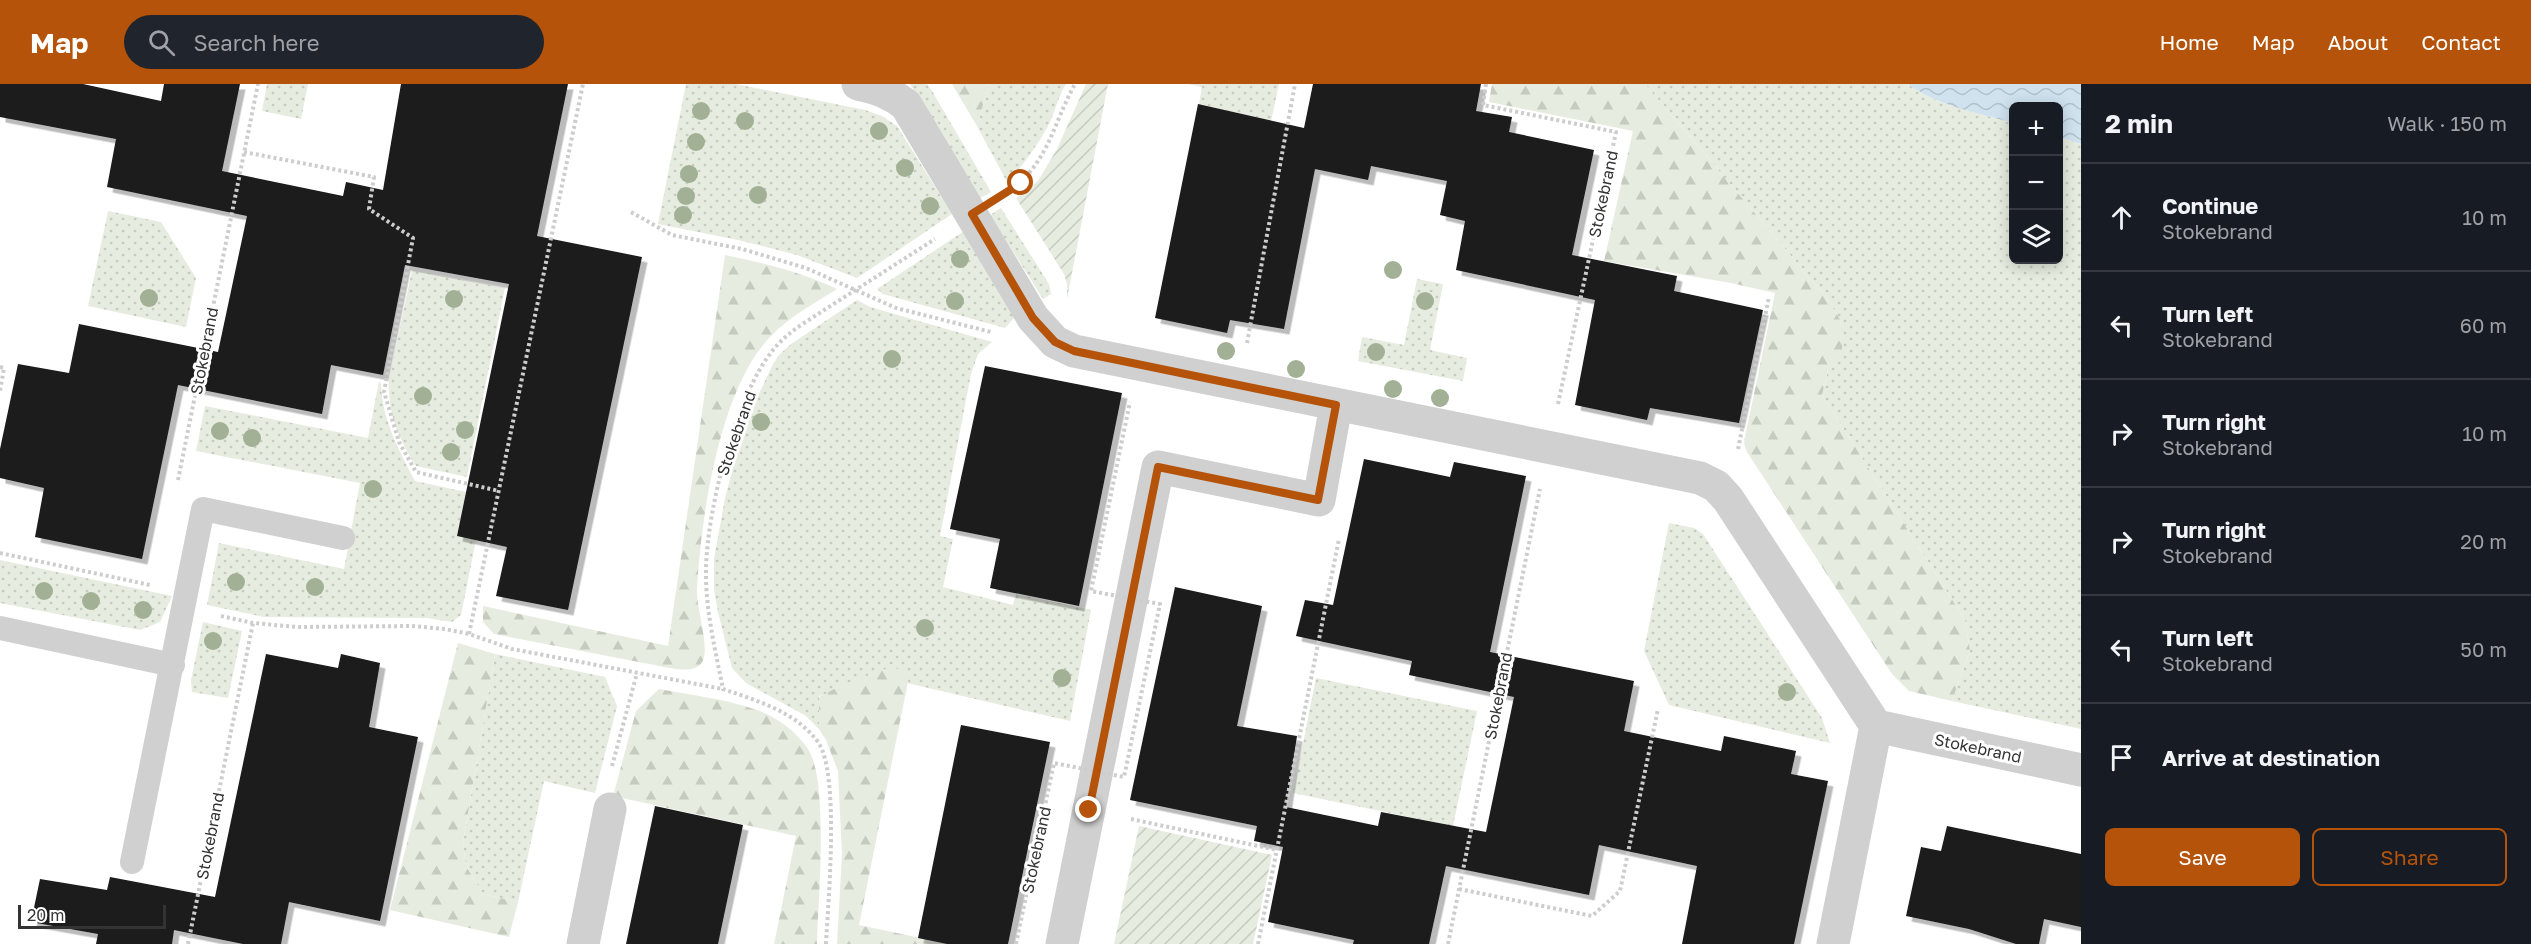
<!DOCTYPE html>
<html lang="en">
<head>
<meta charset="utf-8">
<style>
	body { margin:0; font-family:"Golos Text",sans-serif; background:#20242c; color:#f1f3f6 }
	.controls { position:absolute; right:18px; top:18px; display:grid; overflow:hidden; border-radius:9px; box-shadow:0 3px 15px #0003 }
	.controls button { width:54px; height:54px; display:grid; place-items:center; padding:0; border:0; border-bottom:2px solid #363941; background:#171b24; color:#f1f3f6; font:30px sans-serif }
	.scale { position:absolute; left:18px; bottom:15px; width:148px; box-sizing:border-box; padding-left:6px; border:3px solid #333; border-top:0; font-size:16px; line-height:21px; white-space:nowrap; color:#333; -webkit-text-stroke:4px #fff; paint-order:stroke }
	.stop { position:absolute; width:18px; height:18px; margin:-14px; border:4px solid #b45309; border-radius:50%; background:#fff }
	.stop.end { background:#b45309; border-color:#fff; box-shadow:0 2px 6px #0008 }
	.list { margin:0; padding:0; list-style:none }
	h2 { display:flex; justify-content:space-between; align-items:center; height:78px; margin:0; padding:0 24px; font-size:26px }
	h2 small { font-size:20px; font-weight:400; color:#9ea1a6 }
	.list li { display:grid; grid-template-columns:39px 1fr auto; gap:18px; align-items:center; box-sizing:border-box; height:108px; padding:0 24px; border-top:2px solid #363941 }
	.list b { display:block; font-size:22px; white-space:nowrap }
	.list p { margin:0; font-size:20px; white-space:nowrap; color:#9ea1a6 }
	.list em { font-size:20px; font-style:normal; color:#9ea1a6 }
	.actions { display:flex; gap:12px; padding:18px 24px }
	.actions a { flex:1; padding:14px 0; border:2px solid #b45309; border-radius:9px; text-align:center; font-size:21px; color:#b45309 }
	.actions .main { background:#b45309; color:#fff }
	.icon { flex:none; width:33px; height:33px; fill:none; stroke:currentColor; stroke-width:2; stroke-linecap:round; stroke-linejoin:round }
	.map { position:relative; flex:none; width:2081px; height:860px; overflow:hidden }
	header { display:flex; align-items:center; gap:36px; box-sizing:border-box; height:84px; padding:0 30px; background:#b45309; color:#fff }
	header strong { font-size:28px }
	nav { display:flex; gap:33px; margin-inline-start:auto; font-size:21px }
	.search { width:420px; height:54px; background:#20242c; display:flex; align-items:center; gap:15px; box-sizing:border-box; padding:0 21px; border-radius:33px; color:#9ea1a6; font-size:22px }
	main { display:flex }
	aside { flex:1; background:#171b24 }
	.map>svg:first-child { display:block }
	.grass { fill:url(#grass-dots) }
	.forest { fill:url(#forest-firs) }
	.garden { fill:url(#garden-furrows) }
	.water { fill:url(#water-waves) }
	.building { fill:#1a1a1a; filter:url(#shadow) }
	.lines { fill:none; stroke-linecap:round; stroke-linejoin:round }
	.path { stroke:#cdcdcd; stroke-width:4; stroke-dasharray:3 3; stroke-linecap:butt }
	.service { stroke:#d0d0d0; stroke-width:24 }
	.minor { stroke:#d0d0d0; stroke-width:33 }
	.path-bridge { stroke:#cdcdcd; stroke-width:4; stroke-dasharray:3 3; stroke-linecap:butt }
	.tree { fill:#a2b095 }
	.route { stroke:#b45309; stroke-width:8 }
	.labels { text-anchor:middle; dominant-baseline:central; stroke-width:6; stroke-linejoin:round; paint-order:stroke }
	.street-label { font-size:16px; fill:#333; stroke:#fff }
</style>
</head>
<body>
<header>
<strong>Map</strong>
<div class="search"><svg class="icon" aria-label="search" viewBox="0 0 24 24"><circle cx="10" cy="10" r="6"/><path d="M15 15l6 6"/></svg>Search here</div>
<nav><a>Home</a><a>Map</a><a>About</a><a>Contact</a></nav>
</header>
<main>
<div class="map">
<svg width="2081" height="860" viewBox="0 0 2081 860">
	<defs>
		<pattern id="grass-dots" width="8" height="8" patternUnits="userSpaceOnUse" patternTransform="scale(1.5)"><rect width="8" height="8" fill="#e6ecdf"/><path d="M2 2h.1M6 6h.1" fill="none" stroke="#c6cbc0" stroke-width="1.8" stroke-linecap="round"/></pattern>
		<pattern id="forest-firs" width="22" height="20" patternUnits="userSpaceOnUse" patternTransform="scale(1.5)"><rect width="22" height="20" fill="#e6ecdf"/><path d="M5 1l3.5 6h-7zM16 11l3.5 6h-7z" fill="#c6cbc0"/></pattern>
		<pattern id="garden-furrows" width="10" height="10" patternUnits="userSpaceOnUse" patternTransform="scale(1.5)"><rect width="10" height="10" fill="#e6ecdf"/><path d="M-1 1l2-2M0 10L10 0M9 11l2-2" fill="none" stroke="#c6cbc0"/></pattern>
		<pattern id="water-waves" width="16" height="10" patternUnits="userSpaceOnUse" patternTransform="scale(1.5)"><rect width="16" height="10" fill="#cfe2ee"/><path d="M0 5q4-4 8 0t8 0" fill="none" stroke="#b2c2cd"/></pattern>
		<filter id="shadow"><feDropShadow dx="5.5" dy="5.5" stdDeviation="0" flood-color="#0004"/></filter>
	</defs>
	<rect width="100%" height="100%" fill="#fff"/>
	<!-- grass -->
	<path class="grass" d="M267,0H308L301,35L262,27Z
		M686,0H736L865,26L882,32L897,42L952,130L857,194L797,171L738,156L658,140Z
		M910,0H927L932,7L991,108L980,114Z
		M989,0H1066C1057,14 1055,30 1047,44C1036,63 1023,82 1007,98L977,42Z
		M1188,0H1279L1271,37L1199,20L1202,3Z
		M1645,0H1908C1937,22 1979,29 2013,39L2014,176H2058L2059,53L2081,60V645L1952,617L1970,566L1965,536L1822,311L1828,286L1844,242L1826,213Z
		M1001,124L1049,200L1051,210L1043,215L990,131Z
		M108,127L161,138L196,194L186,243L88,222Z
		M964,147L1015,233L1005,244L883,210L877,205Z
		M412,186L505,204L467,393L416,382C399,356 387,327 389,296Z
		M1417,195L1443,200L1430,266L1467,274L1463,297L1358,277L1362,253L1404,261Z
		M857,216L870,223L992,258L978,270L971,290L940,452L953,455L943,503L1013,521L1016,510L1091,526L1070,637L907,599L910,588L819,612V645L806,632L746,599L732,584L718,528L714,506V475L725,414L745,339L773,280L780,270L791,260Z
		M379,297L381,300C382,335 399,367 415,397L466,408L457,452L476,456L461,531L452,538L427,534L264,533L207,521L219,459L344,485L360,399L196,367L205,322L368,354Z
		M1669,439L1694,444L1703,450L1822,634L1830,659L1669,621L1644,567Z
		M0,476L172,512L160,538L140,546L0,519Z
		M203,538L242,547L228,614L192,608L191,596Z
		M495,570L605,593L617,622L595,709L544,697L518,818L483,810L466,782L463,759Z
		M1316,594L1477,627L1453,742L1293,709Z"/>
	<!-- forest -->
	<path class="forest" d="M952,0H989L977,42Z
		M1492,0H1645L1826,213L1844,242L1841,276L1828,286L1822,311L1965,536L1970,566L1952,617L1909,607L1892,590L1747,368L1744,359L1745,353L1775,209L1731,199L1604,177L1633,47L1489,18Z
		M725,171C763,179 801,188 837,205C813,220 789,233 770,253C719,306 701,434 697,505C696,524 708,557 704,573C701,587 687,586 675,585L494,550L483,538V522L668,562Z
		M458,559L495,570L463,759L466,782L483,810L518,818L509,853L390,826Z
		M891,583L910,588L859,841L949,860H837L842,771L838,687L826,656L819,645V613L842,601Z
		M659,605C692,611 726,615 757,626C777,633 796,647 808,665C829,697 818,817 817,860H774L796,752L613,712L636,627Z"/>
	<!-- garden -->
	<path class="garden" d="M1086,0H1108L1067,215V200L1064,190L1016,114L1038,97L1057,65Z
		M1139,742L1272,771L1253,860H1114Z"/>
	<!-- water -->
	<path class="water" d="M1908,0H2081V60L2059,53L2058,22H2014L2013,39C1979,29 1937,22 1908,0Z"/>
	<!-- building -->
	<path class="building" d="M0,0H83L161,17L164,0H240L222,87L343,112L346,98L383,106L401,0H568L537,152L642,173L568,526L496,512L507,463L457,452L509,200L405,181L383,291L331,281L322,330L178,301L142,475L35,453L44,404L0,394V365L18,280L69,289L79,240L218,268L247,132L107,103L116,55L0,33Z
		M1313,0H1481L1476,27L1512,33L1509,48L1594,66L1572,171L1677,192L1674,207L1763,226L1739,339L1650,324L1647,336L1575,321L1595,216L1456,186L1465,137L1440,131L1447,97L1371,82L1368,96L1315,85L1284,245L1230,236L1227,249L1155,234L1198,20L1304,44Z
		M985,282L1122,309L1079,522L990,504L1000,455L950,445Z
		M1364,375L1450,393L1454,378L1526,392L1490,568L1634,597L1624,647L1721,667L1724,652L1796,667L1791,690L1828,697L1794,860H1682L1697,782L1599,761L1589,811L1446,782L1429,860H1353L1354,856L1268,838L1283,763L1254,757L1257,742L1130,716L1175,503L1262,522L1237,642L1297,652L1286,723L1378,742L1381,728L1486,748L1514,613L1409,591L1412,577L1296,552L1305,516L1333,521Z
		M266,570L338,584L341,570L380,579L369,643L418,653L380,837L289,818L281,860H243L174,846L172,860H96L98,850L31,838L40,795L107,806L110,793L215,813Z
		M961,641L1050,658L1008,860H947L918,854Z
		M655,722L743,741L718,860H626Z
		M1947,742L2081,770V843L2044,835L2039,860H2016L1969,845L1906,832L1921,763L1941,767Z"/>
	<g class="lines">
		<!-- path -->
		<path class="path" d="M1486,0L1483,21L1616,48L1558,320
			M244,68L374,93L369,125L413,154L384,308L399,358L416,388L499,407
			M1006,108C1049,81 1052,41 1075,0
			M631,128L672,151L742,165L806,184L896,224L991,248
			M1247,259L1295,0
			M0,283L4,284L0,307
			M1738,365L1769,213
			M178,396L258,0
			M0,469L150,501
			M221,532L253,539L297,543L412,542L445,545L469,550L512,565L723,605
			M469,550L583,0
			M612,682L637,589
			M1131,735L1277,766
			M1459,805L1592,832L1620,807L1658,625
			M188,860L253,539
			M826,860C828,819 840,689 818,658C795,627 757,617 723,605C715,565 705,524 706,483C708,423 735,313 773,266C782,255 792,247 804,239L935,155
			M1258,860L1339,455
			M1448,860L1540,405"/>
		<!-- service -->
		<path class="service" d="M0,544L173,581
			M132,778L203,425L343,454"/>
		<!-- minor -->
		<path class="minor" d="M858,0C877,4 891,9 906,21L1033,234L1055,258L1074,267L1700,394L1716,402L1728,415L1876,642L2081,686
			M583,860L610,725
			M1062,860L1158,383L1319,416L1336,321
			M1833,860L1876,642"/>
		<!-- path-bridge -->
		<path class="path-bridge" d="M1016,860L1054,679L1124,693L1160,520L1091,507L1130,318"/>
	</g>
	<!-- trees -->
	<g class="tree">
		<circle cx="701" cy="27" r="9"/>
		<circle cx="745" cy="37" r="9"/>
		<circle cx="879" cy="47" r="9"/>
		<circle cx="696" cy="58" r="9"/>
		<circle cx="905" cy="84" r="9"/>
		<circle cx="689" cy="90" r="9"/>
		<circle cx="758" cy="111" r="9"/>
		<circle cx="686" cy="112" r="9"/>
		<circle cx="930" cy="122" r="9"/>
		<circle cx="683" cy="131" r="9"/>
		<circle cx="960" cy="175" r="9"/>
		<circle cx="1393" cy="186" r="9"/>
		<circle cx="149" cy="214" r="9"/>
		<circle cx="454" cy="215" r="9"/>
		<circle cx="955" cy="217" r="9"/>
		<circle cx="1425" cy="217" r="9"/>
		<circle cx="1226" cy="267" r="9"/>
		<circle cx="1376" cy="268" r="9"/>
		<circle cx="892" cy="275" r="9"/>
		<circle cx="1296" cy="285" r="9"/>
		<circle cx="1393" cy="305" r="9"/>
		<circle cx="423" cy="312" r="9"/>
		<circle cx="1440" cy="314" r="9"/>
		<circle cx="761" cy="338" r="9"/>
		<circle cx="465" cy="346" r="9"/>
		<circle cx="220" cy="347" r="9"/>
		<circle cx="252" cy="354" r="9"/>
		<circle cx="451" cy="368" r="9"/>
		<circle cx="373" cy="405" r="9"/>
		<circle cx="236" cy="498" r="9"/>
		<circle cx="315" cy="503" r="9"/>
		<circle cx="44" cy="507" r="9"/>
		<circle cx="91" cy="517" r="9"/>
		<circle cx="143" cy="526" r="9"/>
		<circle cx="925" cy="544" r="9"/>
		<circle cx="213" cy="557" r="9"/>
		<circle cx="1062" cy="594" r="9"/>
		<circle cx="1787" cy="608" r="9"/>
	</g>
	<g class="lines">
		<!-- route -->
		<path class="route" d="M1021,99L972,130L1033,234L1055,258L1074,267L1336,321L1318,416L1158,383L1089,726"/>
	</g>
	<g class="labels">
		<!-- street labels -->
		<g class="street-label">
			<text transform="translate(1603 110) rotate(-78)">Stokebrand</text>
			<text transform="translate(204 267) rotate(-79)">Stokebrand</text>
			<text transform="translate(736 349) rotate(-71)">Stokebrand</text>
			<text transform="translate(1498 612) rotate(-79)">Stokebrand</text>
			<text transform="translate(1978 664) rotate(12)">Stokebrand</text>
			<text transform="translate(210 752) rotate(-79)">Stokebrand</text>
			<text transform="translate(1036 766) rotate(-78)">Stokebrand</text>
		</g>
	</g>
</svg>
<div class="controls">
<button>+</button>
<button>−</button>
<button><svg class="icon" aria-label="layers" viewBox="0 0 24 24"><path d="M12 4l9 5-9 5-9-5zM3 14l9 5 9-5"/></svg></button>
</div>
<div class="scale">20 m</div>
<div class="stop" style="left:1021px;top:99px"></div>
<div class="stop end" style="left:1089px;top:726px"></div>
</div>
<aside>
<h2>2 min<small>Walk · 150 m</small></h2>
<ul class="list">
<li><svg class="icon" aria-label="ahead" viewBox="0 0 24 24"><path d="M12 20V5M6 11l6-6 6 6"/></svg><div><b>Continue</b><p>Stokebrand</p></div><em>10 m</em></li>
<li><svg class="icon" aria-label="left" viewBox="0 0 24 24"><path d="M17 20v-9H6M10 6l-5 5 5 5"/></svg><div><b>Turn left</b><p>Stokebrand</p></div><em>60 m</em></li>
<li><svg class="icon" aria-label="right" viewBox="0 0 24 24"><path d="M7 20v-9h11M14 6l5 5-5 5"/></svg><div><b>Turn right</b><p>Stokebrand</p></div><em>10 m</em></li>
<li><svg class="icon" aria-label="right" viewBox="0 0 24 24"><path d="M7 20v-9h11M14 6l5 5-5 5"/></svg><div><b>Turn right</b><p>Stokebrand</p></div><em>20 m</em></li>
<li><svg class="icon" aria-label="left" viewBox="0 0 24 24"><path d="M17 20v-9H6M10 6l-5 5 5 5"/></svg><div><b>Turn left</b><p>Stokebrand</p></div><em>50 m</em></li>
<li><svg class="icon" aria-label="arrive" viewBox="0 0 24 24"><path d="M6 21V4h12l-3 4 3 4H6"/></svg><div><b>Arrive at destination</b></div></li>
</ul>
<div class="actions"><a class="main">Save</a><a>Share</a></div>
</aside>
</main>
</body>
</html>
